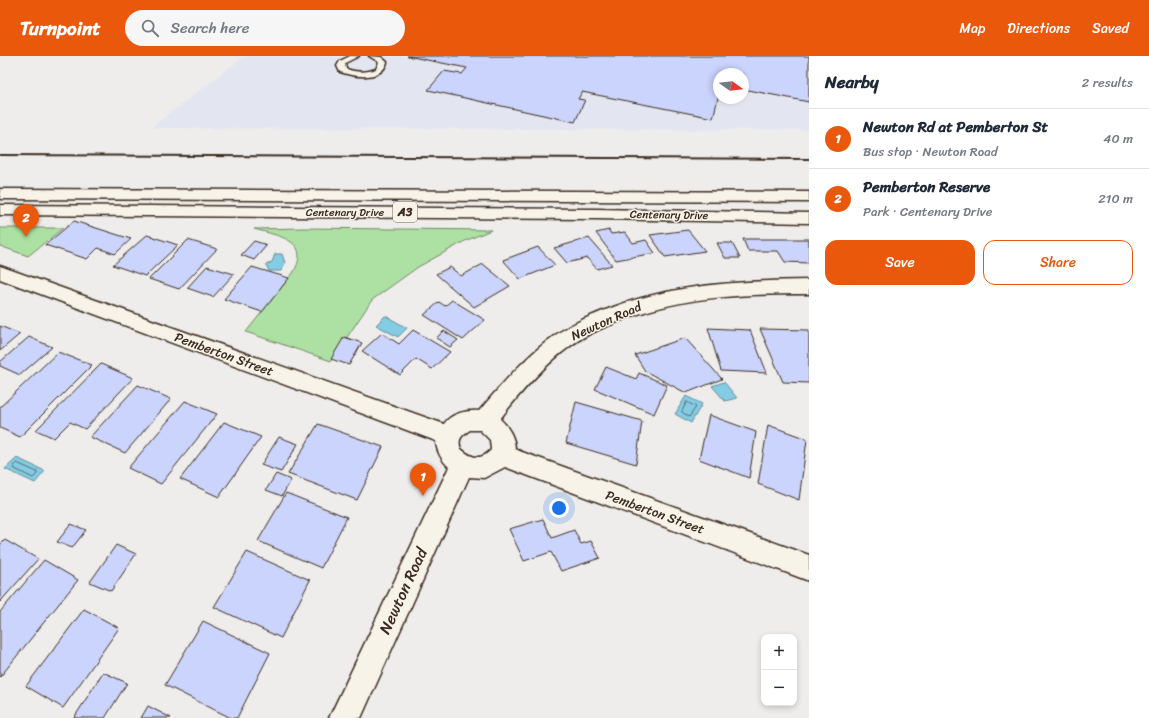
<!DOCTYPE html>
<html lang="en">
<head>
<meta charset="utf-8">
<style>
	body { margin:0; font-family:Sriracha,sans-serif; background:#f6f6f7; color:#1f2937 }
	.controls { position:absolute; right:12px; bottom:12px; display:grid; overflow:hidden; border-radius:8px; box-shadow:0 2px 6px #0003 }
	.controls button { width:36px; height:36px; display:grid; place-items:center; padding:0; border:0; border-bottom:1px solid #e0e1e3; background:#fff; color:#1f2937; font:20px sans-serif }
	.compass { position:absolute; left:713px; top:12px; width:36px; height:36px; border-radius:50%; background:#fff; box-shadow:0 2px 6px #0003; rotate:105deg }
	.you { position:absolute; left:559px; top:452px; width:14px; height:14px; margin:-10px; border:3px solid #fff; border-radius:50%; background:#1a73e8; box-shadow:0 0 0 6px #1a73e833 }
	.badge { display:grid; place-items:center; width:26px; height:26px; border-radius:50%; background:#ea580c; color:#fff; font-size:13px; font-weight:700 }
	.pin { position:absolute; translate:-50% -33px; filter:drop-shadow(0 1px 2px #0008) }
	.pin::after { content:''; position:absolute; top:21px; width:14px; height:12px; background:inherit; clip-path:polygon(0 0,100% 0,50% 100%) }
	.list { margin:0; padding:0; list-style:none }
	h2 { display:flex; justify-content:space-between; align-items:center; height:52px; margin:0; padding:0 16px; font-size:17px }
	h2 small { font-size:13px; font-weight:400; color:#747a83 }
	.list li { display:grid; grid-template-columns:26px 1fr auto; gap:12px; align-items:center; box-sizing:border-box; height:60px; padding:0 16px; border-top:1px solid #e0e1e3 }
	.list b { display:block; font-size:15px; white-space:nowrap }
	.list p { margin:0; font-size:13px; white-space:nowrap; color:#747a83 }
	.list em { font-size:13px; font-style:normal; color:#747a83 }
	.actions { display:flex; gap:8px; padding:12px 16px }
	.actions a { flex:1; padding:9px 0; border:1px solid #ea580c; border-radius:12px; text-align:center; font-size:14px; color:#ea580c }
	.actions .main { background:#ea580c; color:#fff }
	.icon { flex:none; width:22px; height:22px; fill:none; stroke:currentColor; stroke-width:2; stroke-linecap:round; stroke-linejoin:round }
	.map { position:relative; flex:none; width:809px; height:662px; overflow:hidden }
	header { display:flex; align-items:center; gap:24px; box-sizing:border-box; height:56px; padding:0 20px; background:#ea580c; color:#fff }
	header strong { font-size:19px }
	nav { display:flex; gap:22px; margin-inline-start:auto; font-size:14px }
	.search { width:280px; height:36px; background:#f6f6f7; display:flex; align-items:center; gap:10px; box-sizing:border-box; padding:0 14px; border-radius:22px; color:#747a83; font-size:15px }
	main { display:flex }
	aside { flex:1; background:#fff }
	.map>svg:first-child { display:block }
	.built { fill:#e3e6f1; fill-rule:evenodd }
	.green { fill:#ace1a3; stroke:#748660 }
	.water { fill:#83cce4; stroke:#668b95 }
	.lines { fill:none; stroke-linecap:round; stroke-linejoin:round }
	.shore { stroke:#586b6d; stroke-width:1 }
	.building { fill:#cad4fc; stroke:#3b2a1e }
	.lane-casing { stroke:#3b2a1e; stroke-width:3 }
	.street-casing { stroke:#3b2a1e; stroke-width:3 }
	.highway-casing { stroke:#3b2a1e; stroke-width:3 }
	.lane { fill:#f7f3e8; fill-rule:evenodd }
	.street { fill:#f7f3e8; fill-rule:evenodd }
	.highway { fill:#f7f3e8; fill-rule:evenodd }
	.rail { stroke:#3b2a1e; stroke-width:2 }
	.labels { text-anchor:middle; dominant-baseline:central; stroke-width:3; stroke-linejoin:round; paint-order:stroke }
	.far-street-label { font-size:11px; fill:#3b2a1e; stroke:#f7f3e8 }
	.shield { fill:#f7f3e8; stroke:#73665b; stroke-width:1 }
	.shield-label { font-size:12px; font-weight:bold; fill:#3b2a1e }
	.street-label { font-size:13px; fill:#3b2a1e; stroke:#f7f3e8 }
	.near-street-label { font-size:16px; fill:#3b2a1e; stroke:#f7f3e8 }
</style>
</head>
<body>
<header>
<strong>Turnpoint</strong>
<div class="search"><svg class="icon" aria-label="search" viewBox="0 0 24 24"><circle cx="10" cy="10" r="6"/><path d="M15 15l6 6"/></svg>Search here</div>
<nav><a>Map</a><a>Directions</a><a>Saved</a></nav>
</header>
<main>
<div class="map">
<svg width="809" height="662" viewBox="0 0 809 662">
	<rect width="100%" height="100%" fill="#eeedec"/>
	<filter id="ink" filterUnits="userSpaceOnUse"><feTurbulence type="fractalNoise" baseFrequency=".025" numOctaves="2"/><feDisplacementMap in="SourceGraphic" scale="8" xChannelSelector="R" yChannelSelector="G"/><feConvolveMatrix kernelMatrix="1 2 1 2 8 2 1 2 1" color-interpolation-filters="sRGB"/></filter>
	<g filter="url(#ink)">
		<!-- built -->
		<path class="built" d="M245,0H809V74L150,72ZM719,18H743V42H719Z"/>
		<!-- green -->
		<path class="green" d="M0,172H63L28,200L0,190Z
			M303,172L491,174L465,185L418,211L372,244L331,305L246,276L293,217C313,184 278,180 254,173Z"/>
		<!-- water -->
		<path class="water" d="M275,198H282L285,207L281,215H269L266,209L272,206Z
			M385,260H386L407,272L398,281L376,269Z
			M724,326L737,342L725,345L712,330Z
			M686,340L702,348L691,367L675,358Z
			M17,402L45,415L35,427L5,413Z"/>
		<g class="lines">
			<!-- shore -->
			<path class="shore" d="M687,346L696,351L689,361L682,356Z
				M17,407L37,416V418L33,422L15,413L14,411Z"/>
		</g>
		<!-- building -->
		<path class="building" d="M407,0H809V46L743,33V18H719V38L713,62L582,36L578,43L585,44L575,66L428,34L444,15L462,18L467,12Z
			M74,165L131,183L115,198L98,192L87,203L45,189Z
			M609,174L611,178L625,176L633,187L646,184L655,197L616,204L596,177Z
			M688,174L705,195L665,201L650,179Z
			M147,179L178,189L145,220L113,209Z
			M589,182L612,209L597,213L587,202L567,207L554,192Z
			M743,183H809V207L785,206L778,195H748Z
			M188,184L217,193L179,233L149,223Z
			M254,185L267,189L254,204L241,199Z
			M717,187H732L740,202H725Z
			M538,191L555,209L520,223L503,204Z
			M483,208L510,230L474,251L436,218L450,211L461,220Z
			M207,210L234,218L213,241L187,232Z
			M252,211L289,222L262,256L224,243Z
			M452,244L485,264L463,284L424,259L439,246L445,250Z
			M0,270L20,278L0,295Z
			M708,272L750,274L767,317L721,315Z
			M760,273L809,274V327L783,326Z
			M413,274L450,296L432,313L416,303L400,319L362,295L382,277L399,288Z
			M444,275L458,284L450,291L436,282Z
			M29,281L52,291L20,319L0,310V306Z
			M344,281L362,287L349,309L331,303Z
			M685,282L722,323L686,337L645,315L635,299Z
			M58,296L92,309L20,381L0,372V351Z
			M101,308L133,322L85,373L70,366L54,382L36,374Z
			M606,311L636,323L639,317L667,329L654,358L595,333Z
			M138,329L171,343L125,397L90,381Z
			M185,345L217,358L161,428L128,412Z
			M576,346L642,365L636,408L566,387Z
			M709,359L756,376L749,422L699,403Z
			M224,366L261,381L219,441L180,423Z
			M318,368L383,391L357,444L288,418Z
			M768,369L807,383L799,444L758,428Z
			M279,381L298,388L281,416L261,409Z
			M276,418L291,424L282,440L266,434Z
			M286,437L347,461L321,512L258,485Z
			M543,463L552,482L574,474L581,488L591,485L600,502L561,515L551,496L524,505L509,473Z
			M71,468L86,474L72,492L57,486Z
			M5,484L38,503L0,546V489Z
			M116,489L136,498L111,535L90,526Z
			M247,496L310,524L281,582L214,551Z
			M44,504L78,524L0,621V556Z
			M84,553L119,572L63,652L26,630Z
			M203,565L270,597L237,662H231L165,629Z
			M103,616L127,627L105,662H74Z
			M148,650L171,662H141Z"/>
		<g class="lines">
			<!-- lane casing -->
			<g class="lane-casing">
				<path id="lane" d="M350,0H359L345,7L346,13C355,16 366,17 376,13L379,6L369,0L381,1L387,6C382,25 355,21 340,16L337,10L340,5Z"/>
			</g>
			<!-- street casing -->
			<g class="street-casing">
				<path id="street" d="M0,210L444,368C451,357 468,354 479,355C502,328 525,301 554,280C569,269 586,262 603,255C669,228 738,225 809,224V238C742,238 677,240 615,267C599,273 583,280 569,291C542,311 520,337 500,363C508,370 515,382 515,393L522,396L809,499V525L505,411L484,422L469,421L361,662H329L449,411C442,405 436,394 436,385L0,223ZM470,374H480L490,384L491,394C480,405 472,402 461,393C457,383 462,379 470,374Z"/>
			</g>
			<!-- highway casing -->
			<g class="highway-casing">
				<path id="highway" d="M0,133L809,136V146L0,143Z
					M0,149L596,153L809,157V167L596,163L0,159Z"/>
			</g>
			<!-- lane -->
			<use href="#lane" class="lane"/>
			<!-- street -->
			<use href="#street" class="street"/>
			<!-- highway -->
			<use href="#highway" class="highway"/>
			<!-- rail -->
			<path class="rail" d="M0,99L809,103"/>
		</g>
	</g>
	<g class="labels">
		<!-- far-street labels -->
		<g class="far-street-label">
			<text x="345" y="156">Centenary Drive</text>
			<text transform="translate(669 159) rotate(1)">Centenary Drive</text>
		</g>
		<!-- shield labels -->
		<rect class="shield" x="393" y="146" width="24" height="20" rx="3"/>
		<g class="shield-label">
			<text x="405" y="156">A3</text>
		</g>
		<!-- street labels -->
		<g class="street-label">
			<text transform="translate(606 265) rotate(-24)">Newton Road</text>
			<text transform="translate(224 298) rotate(20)">Pemberton Street</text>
			<text transform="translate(655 456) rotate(20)">Pemberton Street</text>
		</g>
		<!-- near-street labels -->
		<g class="near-street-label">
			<text transform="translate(403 535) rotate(-65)">Newton Road</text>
		</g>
	</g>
</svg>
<div class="controls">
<button>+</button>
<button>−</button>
</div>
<svg class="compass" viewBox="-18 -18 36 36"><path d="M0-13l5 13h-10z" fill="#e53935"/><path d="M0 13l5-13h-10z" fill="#747a83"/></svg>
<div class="you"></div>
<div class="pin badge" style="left:423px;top:440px">1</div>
<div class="pin badge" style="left:26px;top:181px">2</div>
</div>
<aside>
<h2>Nearby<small>2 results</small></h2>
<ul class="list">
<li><span class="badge">1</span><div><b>Newton Rd at Pemberton St</b><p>Bus stop · Newton Road</p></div><em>40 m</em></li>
<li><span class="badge">2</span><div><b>Pemberton Reserve</b><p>Park · Centenary Drive</p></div><em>210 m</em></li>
</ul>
<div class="actions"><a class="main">Save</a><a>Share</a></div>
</aside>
</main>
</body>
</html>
